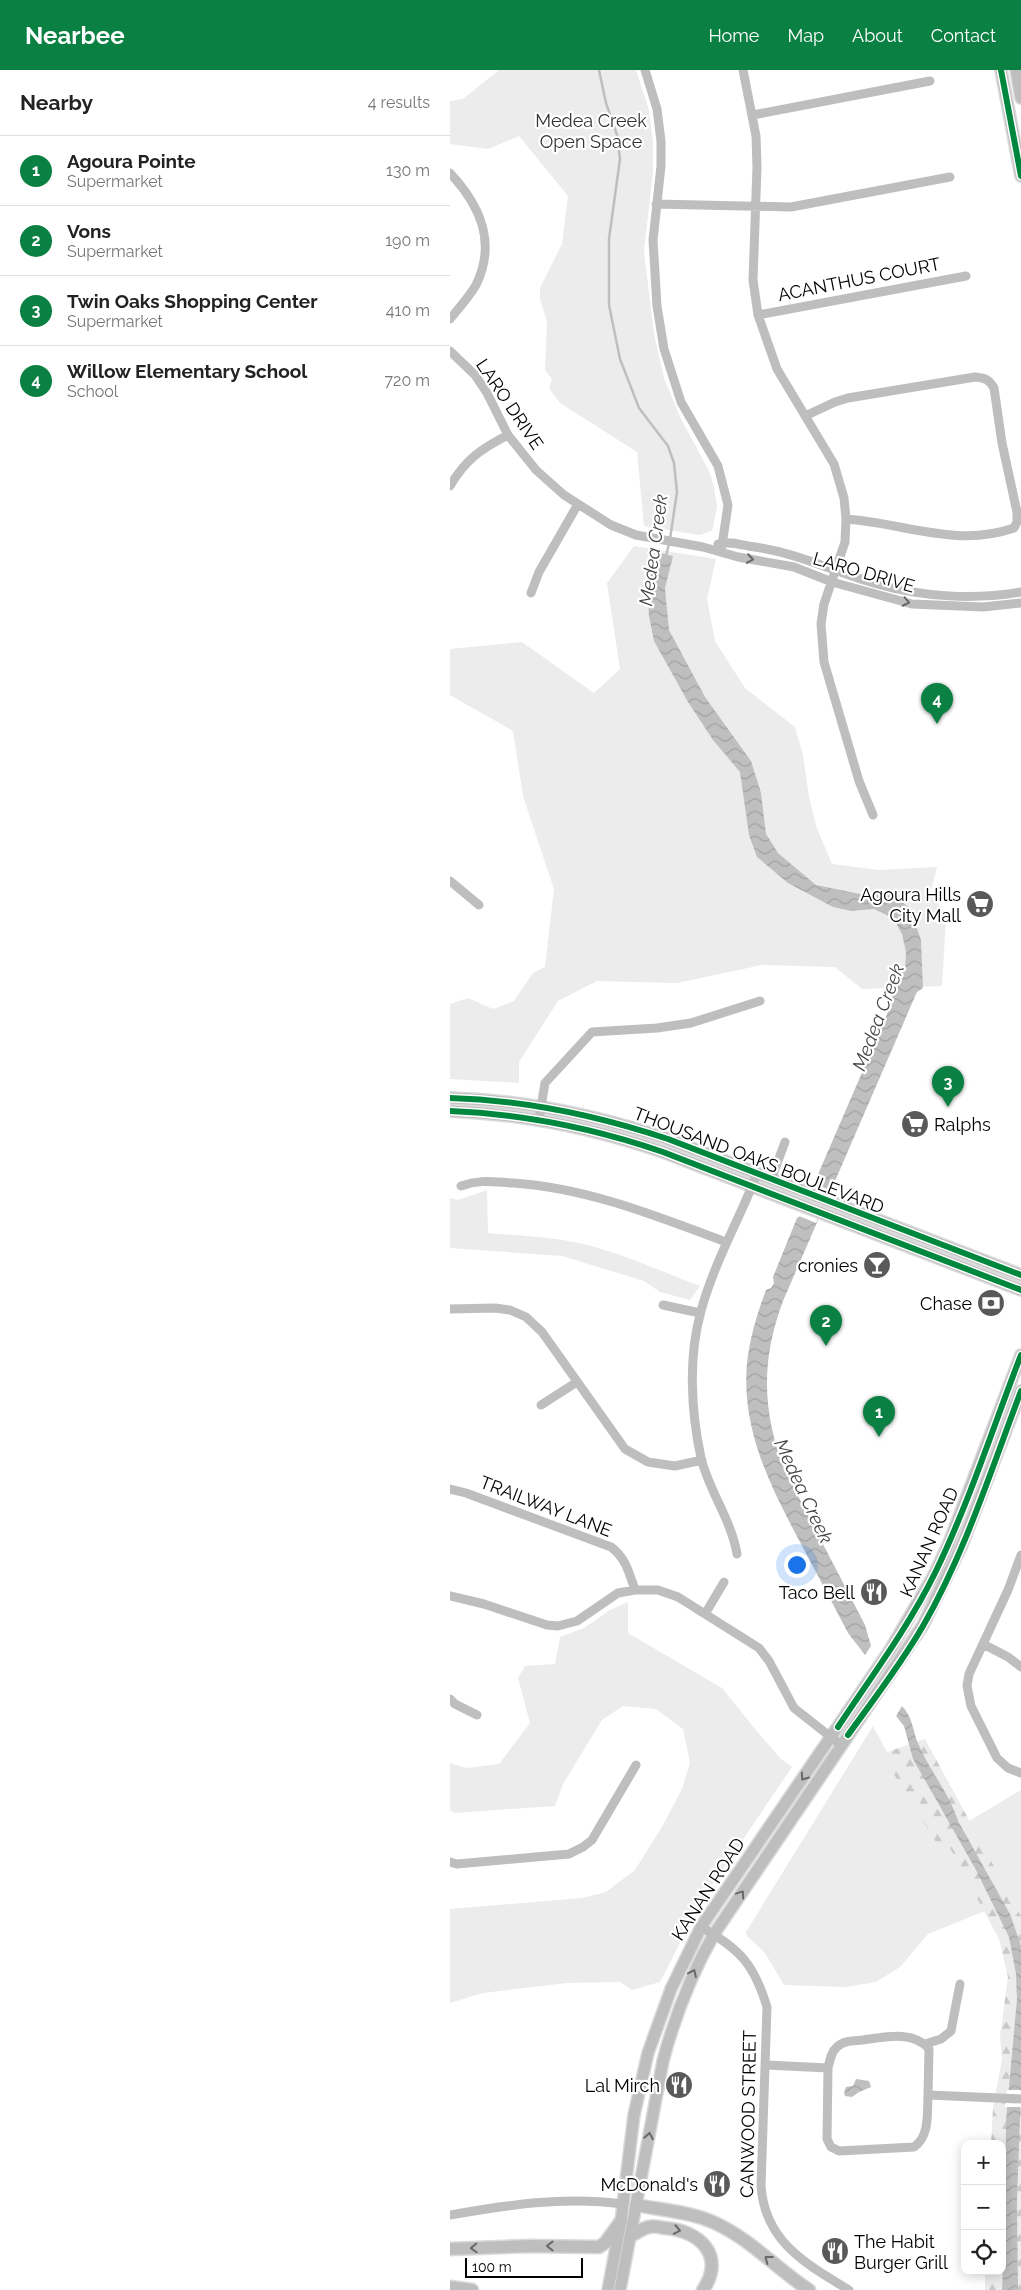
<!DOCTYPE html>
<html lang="en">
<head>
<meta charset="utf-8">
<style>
	body { margin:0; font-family:Raleway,sans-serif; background:#f2f2f2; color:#222 }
	.controls { position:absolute; right:15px; bottom:15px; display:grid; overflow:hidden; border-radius:10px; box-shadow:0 2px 12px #0003 }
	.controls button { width:45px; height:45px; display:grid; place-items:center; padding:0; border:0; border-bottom:1px solid #e0e0e0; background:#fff; color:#222; font:25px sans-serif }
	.scale { position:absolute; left:15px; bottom:12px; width:118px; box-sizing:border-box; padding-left:5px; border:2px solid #000; border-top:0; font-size:14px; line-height:18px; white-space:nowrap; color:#000; -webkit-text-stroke:4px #fff; paint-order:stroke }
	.you { position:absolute; left:346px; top:1494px; width:18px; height:18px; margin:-12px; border:4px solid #fff; border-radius:50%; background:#1a73e8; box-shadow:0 0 0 8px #1a73e833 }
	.badge { display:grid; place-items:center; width:32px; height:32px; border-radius:50%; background:#0b8043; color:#fff; font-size:16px; font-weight:700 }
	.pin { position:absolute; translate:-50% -41px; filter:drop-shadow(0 1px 2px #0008) }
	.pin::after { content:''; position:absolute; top:26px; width:18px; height:15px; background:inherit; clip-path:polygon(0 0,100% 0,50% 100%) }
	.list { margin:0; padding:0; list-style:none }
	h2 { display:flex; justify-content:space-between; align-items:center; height:65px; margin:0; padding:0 20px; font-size:21px }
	h2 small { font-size:16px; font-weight:400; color:#767676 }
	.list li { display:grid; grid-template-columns:32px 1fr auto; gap:15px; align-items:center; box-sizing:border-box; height:70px; padding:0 20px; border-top:1px solid #e0e0e0 }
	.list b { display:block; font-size:19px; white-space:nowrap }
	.list p { margin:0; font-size:16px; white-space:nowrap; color:#767676 }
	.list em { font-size:16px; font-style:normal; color:#767676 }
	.icon { flex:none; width:28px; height:28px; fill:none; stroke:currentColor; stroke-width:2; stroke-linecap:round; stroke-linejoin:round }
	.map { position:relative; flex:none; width:571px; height:2220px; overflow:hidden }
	header { display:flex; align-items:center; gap:30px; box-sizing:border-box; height:70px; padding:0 25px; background:#0b8043; color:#fff }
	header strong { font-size:24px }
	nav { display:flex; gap:28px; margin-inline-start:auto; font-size:18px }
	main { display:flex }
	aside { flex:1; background:#fff }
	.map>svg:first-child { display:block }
	.green { fill:#ececec }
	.forest { fill:url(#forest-firs) }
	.water { fill:url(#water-waves) }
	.pier { fill:#fff }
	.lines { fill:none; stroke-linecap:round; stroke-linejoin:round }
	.stream { stroke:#bfbfbf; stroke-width:2.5 }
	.major-casing { stroke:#dbdbdb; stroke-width:14 }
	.highway-casing { stroke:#dbdbdb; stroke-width:15 }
	.minor { stroke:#bebebe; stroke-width:9 }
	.major { stroke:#bebebe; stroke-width:11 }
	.highway { stroke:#bebebe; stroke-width:12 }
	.cycleway-casing { stroke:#fff; stroke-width:9 }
	.cycleway { stroke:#00873e; stroke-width:6 }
	.oneway { stroke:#686868 }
	.labels { text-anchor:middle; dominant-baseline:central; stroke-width:4.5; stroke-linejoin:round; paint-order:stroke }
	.park-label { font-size:18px; fill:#333; stroke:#fff }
	.street-label { font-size:18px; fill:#000; stroke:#fff }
	.poi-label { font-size:18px; fill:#000; stroke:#fff; text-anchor:end }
	.water-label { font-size:19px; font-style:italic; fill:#444; stroke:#fff }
</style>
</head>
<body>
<header>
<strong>Nearbee</strong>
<nav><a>Home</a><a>Map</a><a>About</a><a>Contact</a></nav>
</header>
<main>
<aside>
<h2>Nearby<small>4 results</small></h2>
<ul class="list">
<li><span class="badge">1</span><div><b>Agoura Pointe</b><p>Supermarket</p></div><em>130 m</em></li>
<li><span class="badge">2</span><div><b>Vons</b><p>Supermarket</p></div><em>190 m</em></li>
<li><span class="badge">3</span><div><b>Twin Oaks Shopping Center</b><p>Supermarket</p></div><em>410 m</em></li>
<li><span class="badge">4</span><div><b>Willow Elementary School</b><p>School</p></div><em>720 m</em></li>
</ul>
</aside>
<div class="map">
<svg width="571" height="2220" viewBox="0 0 571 2220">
	<defs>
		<pattern id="forest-firs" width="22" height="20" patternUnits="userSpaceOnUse" patternTransform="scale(1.25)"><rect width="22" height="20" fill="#ececec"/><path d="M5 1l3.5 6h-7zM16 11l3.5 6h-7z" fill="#c9c9c9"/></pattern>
		<pattern id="water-waves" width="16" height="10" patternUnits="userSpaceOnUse" patternTransform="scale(1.25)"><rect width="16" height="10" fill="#bfbfbf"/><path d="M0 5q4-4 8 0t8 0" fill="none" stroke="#a2a2a2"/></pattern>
	</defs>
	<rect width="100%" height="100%" fill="#fff"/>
	<!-- green -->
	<path class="green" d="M49,0H186L199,40L203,72V102L194,181L204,264L214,308L231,349L259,401L264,417L267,437L262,461L249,465L194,456L187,382L110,333L99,318L102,309L95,300L97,252L90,229V218L112,174L118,126L69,66L38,79L0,74V31L13,29Z
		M184,476L266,489L257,529L265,571L295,618L345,657L353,685L359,727L366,756L382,794L429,800L487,797L481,820L496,849L492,916L412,919L385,897L312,895L227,913L147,911L108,931L69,992V1013L0,1009V934L18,928L43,939L64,931L83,903L95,897L104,819L73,726L63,661L0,625V579L72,572L144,623L170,599L157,513Z
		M37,1120L38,1163C73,1166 110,1167 145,1177C181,1187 215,1203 250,1216L240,1230L210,1222L194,1211L112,1186L0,1178V1128L8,1130Z
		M178,1532V1563L272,1618L310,1665L331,1689L342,1697L252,1830L210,1912L182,1920L170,1912L117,1913L33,1923L0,1933V1839L132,1828L156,1822L185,1800L213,1755L232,1719L240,1693L233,1659L206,1639L173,1636L152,1650L113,1714L105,1736L4,1743L0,1740V1693L16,1698L49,1694L80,1653L68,1608L75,1596L105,1594L110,1567L134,1558L160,1540Z
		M423,1656L437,1682V1694L500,1777L535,1841L478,1864L450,1897L426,1912L396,1917L334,1915L315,1883L297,1866L296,1862Z
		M571,1720V1846L519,1751Z"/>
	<!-- forest -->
	<path class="forest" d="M475,1669L571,1846V2220H535V2201H552V2074H541L543,2038L552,1989L550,1966L558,1907L549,1869L500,1778L489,1777L437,1693V1682Z"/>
	<!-- water -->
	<path class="water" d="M209,483L223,486L215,518L219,560L255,627L301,691L311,723L316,764L328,783L366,815L410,824L442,825L460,838L471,870L473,918L467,922L463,931L333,1231C311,1290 312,1340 334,1399L415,1555L421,1576L415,1585L398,1563C382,1532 366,1502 350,1472C320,1416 291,1359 297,1293C300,1267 307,1244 316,1220L321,1218L324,1213L323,1207L347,1148L350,1146L436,947L441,933L444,913L455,899L456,882L452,864L443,848L424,839L401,841L383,837L338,813L307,787L299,765L290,702L263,670L238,632L204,571L199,546L198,530L201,504Z
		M452,1636C462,1646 463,1660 467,1671C478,1699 499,1722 508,1751L560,1844L571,1876V2019L567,2131L568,2220H552L555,2156L556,2050L567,1929L566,1904L559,1867L526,1800L463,1689L454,1656L446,1646Z
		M406,2009L419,2011L421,2017L409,2022L402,2027L395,2026L394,2023L396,2017L403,2016Z"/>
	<!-- pier -->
	<path class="pier" d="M362,1113L380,1120L366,1153L349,1146Z
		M557,2020H571V2037H555Z"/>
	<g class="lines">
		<!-- stream -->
		<path class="stream" d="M149,0L156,33L167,65L170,89L159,169V235L170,289L189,338L218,376L224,393L227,422L220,469
			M216,486L219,474"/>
		<!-- major casing -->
		<g class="major-casing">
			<path id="major" d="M551,0L571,106
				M566,0L571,28
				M0,1028C76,1030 146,1045 218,1069L571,1205
				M0,1041C74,1044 143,1058 213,1082L571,1220
				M158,2220L171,2151L184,2045L198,1983L221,1919L251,1857L440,1580L484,1505L499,1473L571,1285
				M170,2220L213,1991C225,1945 241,1905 264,1864L473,1555L512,1475L571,1321"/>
		</g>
		<!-- highway casing -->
		<g class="highway-casing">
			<path id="highway" d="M186,2135C212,2140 241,2142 265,2153C300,2169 327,2199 359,2220
				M181,2166C186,2163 193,2158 199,2157C203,2156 210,2157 214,2158C250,2160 276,2186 253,2220
				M0,2179L80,2176L149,2177L155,2173L171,2151
				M0,2217L22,2220"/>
		</g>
		<!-- minor -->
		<path class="minor" d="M195,0L207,39L211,71V96L203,170L207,236L214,279L231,332L268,396L278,435L271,482
			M293,0L306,66L307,97L303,210L308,245L327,299L384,394L394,428L396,449L395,472L374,534L371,554L374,592L409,711L423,745
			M303,45L480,11
			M0,103C30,135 47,172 26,215C19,227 9,238 0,249
			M206,134L341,137L500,107
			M308,245L516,206
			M0,281L25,305L37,323L58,365L86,400L114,425L161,455L186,465L253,477L288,487L344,497L382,512L462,534L533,537L571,533
			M355,346L385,332L398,328L525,307C535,308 539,309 544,318L552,373L567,442V452L564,458C506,478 454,453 396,449
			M0,416C16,389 31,379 58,365
			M268,474C278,471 289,474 298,476C347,482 381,501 427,514C472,527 525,530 571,522
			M81,523L89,502L128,434
			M0,811L29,835
			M89,1049L95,1013L142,962L207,958L241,953L310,931
			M321,1110L335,1072
			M11,1116C30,1109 43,1112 63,1113C138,1118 206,1146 276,1172
			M213,1235L250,1243
			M0,1239L45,1238L60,1240L76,1247L92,1262L175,1379L198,1392L225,1396L252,1390
			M91,1335L127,1312
			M0,1419L16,1423L161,1477C176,1488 179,1503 185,1520
			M287,1484C281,1449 259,1421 251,1388C241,1341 238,1287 251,1241C264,1193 289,1150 307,1104
			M571,1485L558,1520L519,1604L517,1616L521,1636L547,1688L558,1698L571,1703
			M0,1526L34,1534L97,1555L108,1556L127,1551L168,1523L185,1520H208L228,1527L309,1578L319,1591L344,1638L391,1675
			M255,1544L274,1512
			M533,1574L558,1587L571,1597
			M0,1629L5,1634L27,1645
			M0,1792L7,1794L119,1784L133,1777L142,1770L186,1695
			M251,1857C290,1879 304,1894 317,1937L311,2116C315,2172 356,2194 399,2220
			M475,1974L491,1969L501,1961L510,1914
			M316,1995L378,1998C380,1990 381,1982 387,1977C394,1970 404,1971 413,1970C434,1967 464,1960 479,1979L478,2025L571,2029
			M378,1998L377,2069L381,2077L389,2081L464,2077C480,2066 477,2043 478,2025
			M0,2145C58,2135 113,2126 173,2134"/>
		<!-- major -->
		<use href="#major" class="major"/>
		<!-- highway -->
		<use href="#highway" class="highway"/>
		<!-- cycleway casing -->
		<g class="cycleway-casing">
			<path id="cycleway" d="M551,0L571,106
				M0,1028C76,1030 146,1045 218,1069L571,1205
				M0,1041C74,1044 143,1058 213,1082L571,1220
				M388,1657C421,1607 458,1558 485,1503C519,1433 543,1357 571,1285
				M398,1665C424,1629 451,1594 473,1556C515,1483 541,1400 571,1321"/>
		</g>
		<!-- cycleway -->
		<use href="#cycleway" class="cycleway"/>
	</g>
	<!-- one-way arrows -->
	<defs><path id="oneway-chevron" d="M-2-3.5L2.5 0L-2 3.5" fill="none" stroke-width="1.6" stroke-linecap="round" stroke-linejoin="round" transform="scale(1.25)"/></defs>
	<g class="oneway">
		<use href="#oneway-chevron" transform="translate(300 489) rotate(8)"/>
		<use href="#oneway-chevron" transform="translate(456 532) rotate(12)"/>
		<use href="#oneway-chevron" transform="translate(354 1707) rotate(125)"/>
		<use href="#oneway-chevron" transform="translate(291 1824) rotate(-56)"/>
		<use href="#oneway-chevron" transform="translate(243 1903) rotate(-65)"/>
		<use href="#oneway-chevron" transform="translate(199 2066) rotate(-80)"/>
		<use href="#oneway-chevron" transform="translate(227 2160) rotate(11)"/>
		<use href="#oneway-chevron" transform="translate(100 2176) rotate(180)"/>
		<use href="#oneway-chevron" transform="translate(24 2178) rotate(178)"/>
		<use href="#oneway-chevron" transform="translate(318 2189) rotate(-143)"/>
	</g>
	<!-- icons -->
	<defs>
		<g id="supermarket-disc" transform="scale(1.4375)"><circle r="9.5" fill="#595959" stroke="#fff"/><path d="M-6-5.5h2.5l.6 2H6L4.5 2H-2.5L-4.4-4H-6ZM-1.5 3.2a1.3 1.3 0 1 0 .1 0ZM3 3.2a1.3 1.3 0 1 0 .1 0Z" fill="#fff"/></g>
		<g id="bar-disc" transform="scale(1.4375)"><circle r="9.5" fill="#595959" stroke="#fff"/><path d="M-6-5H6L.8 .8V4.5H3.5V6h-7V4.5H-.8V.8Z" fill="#fff"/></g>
		<g id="bank-disc" transform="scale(1.4375)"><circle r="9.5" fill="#595959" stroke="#fff"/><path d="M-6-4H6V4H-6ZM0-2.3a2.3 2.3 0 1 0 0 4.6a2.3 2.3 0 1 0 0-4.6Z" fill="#fff"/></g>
		<g id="restaurant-disc" transform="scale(1.4375)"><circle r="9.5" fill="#595959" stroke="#fff"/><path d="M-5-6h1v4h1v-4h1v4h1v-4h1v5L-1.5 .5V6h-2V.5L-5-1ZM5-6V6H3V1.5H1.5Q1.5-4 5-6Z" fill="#fff"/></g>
	</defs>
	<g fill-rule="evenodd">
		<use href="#supermarket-disc" x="530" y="834"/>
		<use href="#supermarket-disc" x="465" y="1054"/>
		<use href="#bar-disc" x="427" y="1195"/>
		<use href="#bank-disc" x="541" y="1233"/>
		<use href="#restaurant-disc" x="424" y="1522"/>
		<use href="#restaurant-disc" x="229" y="2015"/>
		<use href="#restaurant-disc" x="267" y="2114"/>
		<use href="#restaurant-disc" x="385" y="2181"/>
	</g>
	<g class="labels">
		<!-- park labels -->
		<g class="park-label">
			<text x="141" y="50">Medea Creek<tspan x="141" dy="21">Open Space</tspan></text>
		</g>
		<!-- street labels -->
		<g class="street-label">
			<text transform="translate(409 209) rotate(-11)">ACANTHUS COURT</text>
			<text transform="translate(60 334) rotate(56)">LARO DRIVE</text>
			<text transform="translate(414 502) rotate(16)">LARO DRIVE</text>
			<text transform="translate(309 1090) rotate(21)">THOUSAND OAKS BOULEVARD</text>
			<text transform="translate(96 1436) rotate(21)">TRAILWAY LANE</text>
			<text transform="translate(479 1472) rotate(-66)">KANAN ROAD</text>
			<text transform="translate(258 1819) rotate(-57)">KANAN ROAD</text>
			<text transform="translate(298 2044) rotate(-89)">CANWOOD STREET</text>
		</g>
		<!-- poi labels -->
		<g class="poi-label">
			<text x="511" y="824">Agoura Hills<tspan x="511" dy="21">City Mall</tspan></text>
			<text x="484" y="1054" text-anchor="start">Ralphs</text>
			<text x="408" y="1195">cronies</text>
			<text x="522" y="1233">Chase</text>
			<text x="405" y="1522">Taco Bell</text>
			<text x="210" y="2015">Lal Mirch</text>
			<text x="248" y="2114">McDonald's</text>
			<text x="404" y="2171" text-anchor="start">The Habit<tspan x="404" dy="21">Burger Grill</tspan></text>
		</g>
		<!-- water labels -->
		<g class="water-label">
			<text transform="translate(203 480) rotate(-82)">Medea Creek</text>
			<text transform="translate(428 947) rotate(-69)">Medea Creek</text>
			<text transform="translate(354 1421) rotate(65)">Medea Creek</text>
		</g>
	</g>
</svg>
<div class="controls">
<button>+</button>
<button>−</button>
<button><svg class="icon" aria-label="locate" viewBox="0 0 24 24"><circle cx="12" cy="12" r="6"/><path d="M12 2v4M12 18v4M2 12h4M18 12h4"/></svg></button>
</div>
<div class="scale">100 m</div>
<div class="you"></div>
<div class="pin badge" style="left:429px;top:1367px">1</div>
<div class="pin badge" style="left:376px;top:1276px">2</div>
<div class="pin badge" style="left:498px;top:1037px">3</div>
<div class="pin badge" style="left:487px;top:654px">4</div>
</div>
</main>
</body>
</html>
